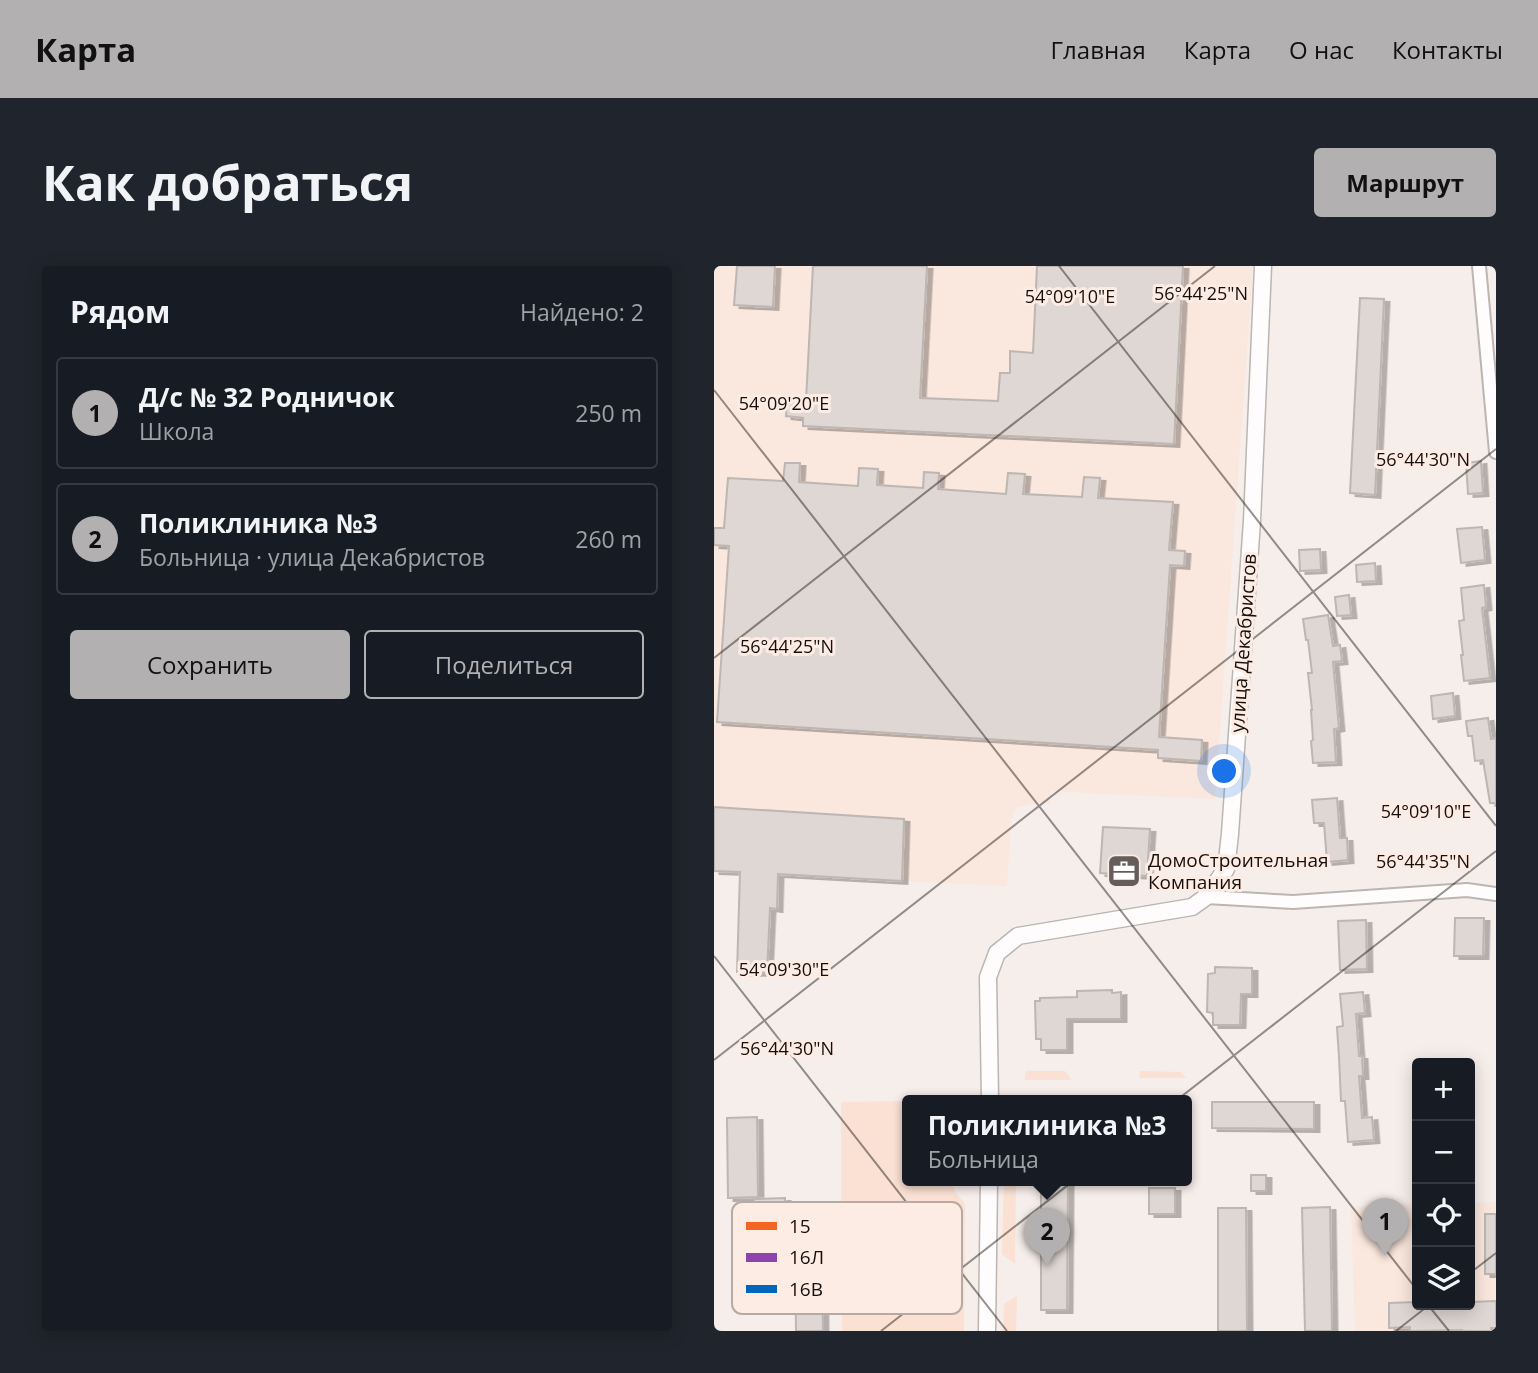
<!DOCTYPE html>
<html lang="ru">
<head>
<meta charset="utf-8">
<style>
	body { margin:0; font-family:"Open Sans",sans-serif; background:#20242c; color:#f1f3f6 }
	.controls { position:absolute; right:21px; bottom:21px; display:grid; overflow:hidden; border-radius:7px; box-shadow:0 4px 18px #0003 }
	.controls button { width:63px; height:63px; display:grid; place-items:center; padding:0; border:0; border-bottom:2px solid #363941; background:#171b24; color:#f1f3f6; font:35px sans-serif }
	.you { position:absolute; left:511px; top:506px; width:24px; height:24px; margin:-18px; border:5px solid #fff; border-radius:50%; background:#1a73e8; box-shadow:0 0 0 10px #1a73e833 }
	.badge { display:grid; place-items:center; width:46px; height:46px; border-radius:50%; background:#b2b0b0; color:#111; font-size:23px; font-weight:700 }
	.pin { position:absolute; translate:-50% -58px; filter:drop-shadow(0 2px 4px #0008) }
	.pin::after { content:''; position:absolute; top:37px; width:24px; height:21px; background:inherit; clip-path:polygon(0 0,100% 0,50% 100%) }
	.popup { position:absolute; left:188px; top:829px; width:290px; height:91px; box-sizing:border-box; display:grid; place-content:center; border-radius:7px; background:#171b24; filter:drop-shadow(0 2px 5px #0005); font-size:23px; white-space:nowrap; color:#9ea1a6 }
	.popup b { font-size:26px; color:#f1f3f6 }
	.popup::after { content:''; position:absolute; left:50%; top:100%; margin-left:-14px; border:14px solid transparent; border-top-color:#171b24 }
	.list { margin:0; padding:0; list-style:none }
	h2 { display:flex; justify-content:space-between; align-items:center; height:91px; margin:0; padding:0 28px; font-size:30px }
	h2 small { font-size:23px; font-weight:400; color:#9ea1a6 }
	.list li { display:grid; grid-template-columns:46px 1fr auto; gap:21px; align-items:center; box-sizing:border-box; height:112px; margin:0 14px 14px; padding:0 14px; border:2px solid #363941; border-radius:7px }
	.list b { display:block; font-size:26px; white-space:nowrap }
	.list p { margin:0; font-size:23px; white-space:nowrap; color:#9ea1a6 }
	.list em { font-size:23px; font-style:normal; color:#9ea1a6 }
	.actions { display:flex; gap:14px; padding:21px 28px }
	.actions a { flex:1; padding:16px 0; border:2px solid #b2b0b0; border-radius:7px; text-align:center; font-size:24px; color:#b2b0b0 }
	.actions .main { background:#b2b0b0; color:#111 }
	.icon { flex:none; width:38px; height:38px; fill:none; stroke:currentColor; stroke-width:2; stroke-linecap:round; stroke-linejoin:round }
	.map { position:relative; flex:none; width:782px; height:1065px; overflow:hidden; border-radius:7px }
	header { display:flex; align-items:center; gap:42px; box-sizing:border-box; height:98px; padding:0 35px; background:#b2b0b0; color:#111 }
	header strong { font-size:33px }
	nav { display:flex; gap:38px; margin-inline-start:auto; font-size:24px }
	.intro { display:flex; align-items:center; justify-content:space-between; box-sizing:border-box; height:168px; padding:0 42px }
	h1 { margin:0; font-size:49px }
	.button { padding:18px 32px; border-radius:7px; background:#b2b0b0; color:#111; font-size:24px; font-weight:700 }
	main { display:flex; gap:42px; padding:0 42px }
	aside { flex:1; background:#171b24; border-radius:7px; box-shadow:0 4px 18px #0003 }
	.map>svg:first-child { display:block }
	.built { fill:#fae7dd }
	.green { fill:#fae1d3 }
	.building { fill:#ded7d3; stroke:#bdb6b2; stroke-width:2; filter:url(#shadow) }
	.lines { fill:none; stroke-linecap:round; stroke-linejoin:round }
	.minor-casing { stroke:#bcb5b1; stroke-width:16 }
	.tertiary-casing { stroke:#bcb5b1; stroke-width:19 }
	.minor { stroke:#fefcfc; stroke-width:12 }
	.tertiary { stroke:#fefcfc; stroke-width:16 }
	.ticks { fill:none; stroke:#160f0c; stroke-width:2; stroke-opacity:0.45 }
	.labels { text-anchor:middle; dominant-baseline:central; stroke-width:6; stroke-linejoin:round; paint-order:stroke }
	.street-label { font-size:19px; fill:#160f0c; stroke:#fcece4 }
	.poi-label { font-size:19px; fill:#160f0c; stroke:#fcece4; text-anchor:start }
	.key { fill:#fcece4; stroke:#b7aaa3; stroke-width:2 }
	.key-label { font-size:19px; fill:#160f0c }
	.ticks-label { font-size:18px; text-anchor:middle; fill:#160f0c; stroke:#fcece4; stroke-width:6; stroke-linejoin:round; paint-order:stroke }
</style>
</head>
<body>
<header>
<strong>Карта</strong>
<nav><a>Главная</a><a>Карта</a><a>О нас</a><a>Контакты</a></nav>
</header>
<div class="intro"><h1>Как добраться</h1><a class="button">Маршрут</a></div>
<main>
<aside>
<h2>Рядом<small>Найдено: 2</small></h2>
<ul class="list">
<li><span class="badge">1</span><div><b>Д/с № 32 Родничок</b><p>Школа</p></div><em>250 m</em></li>
<li><span class="badge">2</span><div><b>Поликлиника №3</b><p>Больница · улица Декабристов</p></div><em>260 m</em></li>
</ul>
<div class="actions"><a class="main">Сохранить</a><a>Поделиться</a></div>
</aside>
<div class="map">
<svg width="782" height="1065" viewBox="0 0 782 1065">
	<defs>
		<filter id="shadow"><feDropShadow dx="5.5" dy="3" stdDeviation="0" flood-color="#0004"/></filter>
	</defs>
	<rect width="100%" height="100%" fill="#f6eeea"/>
	<!-- built -->
	<path class="built" d="M0,0H539L501,533L337,525V538L321,537L302,542L297,553L293,620L0,605Z
		M782,936V1065H641L637,941L703,938V1039H756V937Z"/>
	<!-- green -->
	<path class="green" d="M312,805H351L358,814H311Z
		M426,805L467,806L472,812H425Z
		M193,835V914H240V924L251,938L250,1065H128L127,836Z
		M290,914H302L301,998L288,988Z
		M303,1030L302,1065H289L290,1038Z"/>
	<!-- building -->
	<path class="building" d="M23,0H61L59,41L20,39Z
		M99,0H213L206,132L284,135L286,107H296V85L319,87L323,0H469L460,178L89,160V152L72,150L73,134L92,135Z
		M646,32L670,33L661,229L636,227Z
		M767,195L769,227L754,228L752,197Z
		M71,197H86L85,216L144,220L145,202L164,203L163,219L209,222L210,206L225,207L224,223L292,228L294,207L311,208L309,228L368,231L370,211L386,212L384,232L459,236L455,284L471,285L470,300L456,299L445,471L488,474L487,495L444,492V484L3,456L15,280L0,279V262H10L14,212L69,215Z
		M768,261L771,294L747,297L743,263Z
		M606,283L607,304L586,305L585,284Z
		M661,297L662,315L643,316L642,299Z
		M770,319L772,341L768,342L776,412L750,415L747,389H749L745,355L750,354L747,322Z
		M635,329L637,349L623,350L621,331Z
		M614,349L619,380L626,379L628,395L619,396L625,462L620,463L622,496L599,497L597,475L599,474L597,444H598L594,407H598L594,374H592L589,353Z
		M739,427L741,450L719,453L717,430Z
		M774,452L777,473L782,472V537H776L769,494L761,495L758,470H754L752,455Z
		M623,532L626,572H633L634,594L613,596L610,557H600L598,534Z
		M0,541L190,553L188,615L64,608L63,643L56,642L53,707L23,706L26,606L0,605Z
		M389,561L436,563L433,610L386,607Z
		M741,652H770L769,690H740Z
		M652,654L653,703L626,704L624,655Z
		M501,701L538,702V728H527L526,759H499V747L493,746L494,708L501,707Z
		M398,724V727L407,726V753H353V784H327V773H322L321,735H326V732L363,731V725Z
		M649,726L651,747L642,748L645,790H648L649,810H645L648,852L658,851L660,874L634,876L631,835H627L625,791L623,761L629,760L626,728Z
		M498,836H600V863L498,862Z
		M43,851L44,931L14,932L13,852Z
		M537,909H552V925H537Z
		M327,914H354L353,1044H327Z
		M435,922H461V948H435Z
		M71,932L72,1006L42,1007L40,933Z
		M616,941L618,1065H591L588,942Z
		M504,942H532L533,1065H504Z
		M771,948H782V1008H771Z
		M81,996H108L109,1065H82Z
		M782,1035V1062H777V1065H748V1064L696,1065V1061L675,1062V1037L703,1036V1039H756V1036Z"/>
	<g class="lines">
		<!-- minor casing -->
		<g class="minor-casing">
			<path id="minor" d="M765,0L782,186
				M492,631L579,636L753,624L782,628"/>
		</g>
		<!-- tertiary casing -->
		<g class="tertiary-casing">
			<path id="tertiary" d="M276,834L274,711L283,687L304,670L478,641L492,631L512,603L516,568L538,255L549,0
				M273,1065L275,914"/>
		</g>
		<!-- minor -->
		<use href="#minor" class="minor"/>
		<!-- tertiary -->
		<use href="#tertiary" class="tertiary"/>
	</g>
	<!-- ticks -->
	<path class="ticks" d="M345,0L782,560M0,124L703,1024M0,392L501,0M0,690L293,1065M0,794L782,183M756,1007L782,987M714,1039L735,1065M167,1065L782,585M682,1065L715,1039"/>
	<!-- icons -->
	<defs>
		<g id="office-square" transform="scale(1.75)"><rect x="-9" y="-9" width="18" height="18" rx="4" fill="#645d5a" stroke="#fcece4"/><path d="M-6-3h4V-5.5h4V-3h4V5H-6ZM-1-4.5V-3h2v-1.5ZM-6 0V1H6V0Z" fill="#fff"/></g>
	</defs>
	<g fill-rule="evenodd">
		<use href="#office-square" x="410" y="605"/>
	</g>
	<g class="labels">
		<!-- street labels -->
		<g class="street-label">
			<text transform="translate(529 377) rotate(-86)">улица Декабристов</text>
		</g>
		<!-- poi labels -->
		<g class="poi-label">
			<text x="434" y="594">ДомоСтроительная<tspan x="434" dy="22">Компания</tspan></text>
		</g>
	</g>
	<!-- legend -->
	<rect x="18" y="936" width="230" height="112" rx="10" class="key"/>
	<rect x="32" y="956" width="31" height="8" fill="#f26522"/>
	<rect x="32" y="987" width="31" height="9" fill="#8e44ad"/>
	<rect x="32" y="1019" width="31" height="8" fill="#0065bd"/>
	<g class="key-label">
		<text x="75" y="967">15</text>
		<text x="75" y="998">16Л</text>
		<text x="75" y="1030">16В</text>
	</g>
	<g class="ticks-label">
		<text x="487" y="34">56°44'25"N</text>
		<text x="356" y="37">54°09'10"E</text>
		<text x="70" y="144">54°09'20"E</text>
		<text x="709" y="200">56°44'30"N</text>
		<text x="73" y="387">56°44'25"N</text>
		<text x="712" y="552">54°09'10"E</text>
		<text x="709" y="602">56°44'35"N</text>
		<text x="70" y="710">54°09'30"E</text>
		<text x="73" y="789">56°44'30"N</text>
	</g>
</svg>
<div class="controls">
<button>+</button>
<button>−</button>
<button><svg class="icon" aria-label="locate" viewBox="0 0 24 24"><circle cx="12" cy="12" r="6"/><path d="M12 2v4M12 18v4M2 12h4M18 12h4"/></svg></button>
<button><svg class="icon" aria-label="layers" viewBox="0 0 24 24"><path d="M12 4l9 5-9 5-9-5zM3 14l9 5 9-5"/></svg></button>
</div>
<div class="you"></div>
<div class="pin badge" style="left:671px;top:990px">1</div>
<div class="pin badge" style="left:333px;top:1000px">2</div>
<div class="popup"><b>Поликлиника №3</b>Больница</div>
</div>
</main>
</body>
</html>
